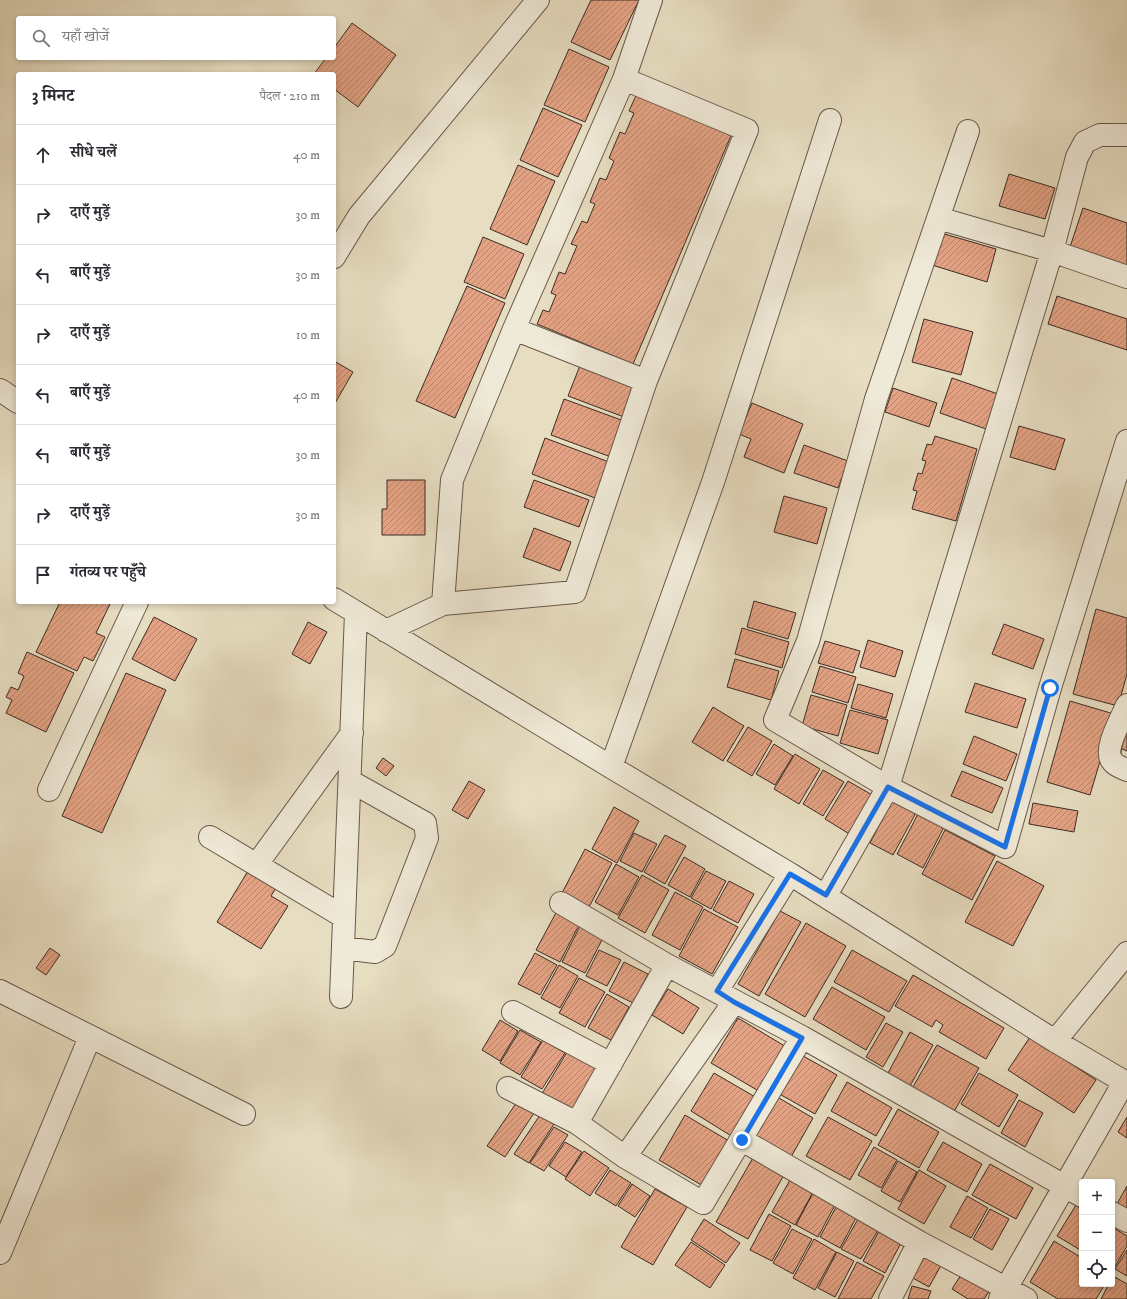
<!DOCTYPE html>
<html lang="hi">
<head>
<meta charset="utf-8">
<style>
	body { margin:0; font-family:"IM FELL DW Pica","Noto Serif Devanagari",serif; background:#f2f2f3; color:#2b2b33 }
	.controls { position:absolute; right:12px; bottom:12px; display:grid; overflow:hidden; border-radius:4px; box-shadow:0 2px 6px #0003 }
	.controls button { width:36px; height:36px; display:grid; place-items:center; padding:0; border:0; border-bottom:1px solid #e1e1e2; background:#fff; color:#2b2b33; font:20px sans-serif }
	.stop { position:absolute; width:12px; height:12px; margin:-9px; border:3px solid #1a73e8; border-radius:50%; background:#fff }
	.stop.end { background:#1a73e8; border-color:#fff; box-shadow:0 1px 4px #0008 }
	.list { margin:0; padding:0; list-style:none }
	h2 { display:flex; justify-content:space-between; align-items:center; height:52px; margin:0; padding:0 16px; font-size:17px }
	h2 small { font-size:13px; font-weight:400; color:#7c7c81 }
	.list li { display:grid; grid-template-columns:26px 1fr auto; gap:12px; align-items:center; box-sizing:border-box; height:60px; padding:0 16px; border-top:1px solid #e1e1e2 }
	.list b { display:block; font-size:15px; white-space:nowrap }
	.list em { font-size:13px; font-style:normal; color:#7c7c81 }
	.icon { flex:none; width:22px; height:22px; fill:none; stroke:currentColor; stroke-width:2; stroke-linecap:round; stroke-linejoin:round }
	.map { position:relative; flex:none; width:1127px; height:1299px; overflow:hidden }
	.search { position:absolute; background:#fff; box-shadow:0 2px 6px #0003; left:16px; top:16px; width:320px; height:44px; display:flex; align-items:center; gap:10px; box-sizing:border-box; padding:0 14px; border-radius:4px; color:#7c7c81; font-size:15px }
	.panel { position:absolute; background:#fff; box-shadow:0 2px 6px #0003; left:16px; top:72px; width:320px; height:532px; border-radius:4px }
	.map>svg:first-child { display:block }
	.building { fill:url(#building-hatch); stroke:#3d2b24 }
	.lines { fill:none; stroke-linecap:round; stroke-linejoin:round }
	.minor-casing { stroke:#68584b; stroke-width:24 }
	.minor { stroke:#efe9d7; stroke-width:22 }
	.route { stroke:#1a73e8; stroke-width:5 }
</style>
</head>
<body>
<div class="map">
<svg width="1127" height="1299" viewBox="0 0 1127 1299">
	<defs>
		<pattern id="building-hatch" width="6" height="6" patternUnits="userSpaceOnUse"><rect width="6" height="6" fill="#e4a384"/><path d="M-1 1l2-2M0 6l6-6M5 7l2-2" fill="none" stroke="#ba856c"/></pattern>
	</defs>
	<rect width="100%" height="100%" fill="#e7ddc1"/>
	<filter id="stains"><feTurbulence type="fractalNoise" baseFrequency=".005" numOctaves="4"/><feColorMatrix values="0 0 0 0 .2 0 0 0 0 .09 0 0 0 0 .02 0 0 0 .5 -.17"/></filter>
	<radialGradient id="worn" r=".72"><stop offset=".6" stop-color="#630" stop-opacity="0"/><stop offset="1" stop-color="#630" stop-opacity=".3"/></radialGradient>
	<!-- building -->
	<path class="building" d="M591,0H639L610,60L571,42Z
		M352,23L396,55L358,107L334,89V74H314L326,58H334V48Z
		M569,49L609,67L585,122L544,105Z
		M638,91L733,131L633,364L537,324L543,310L549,312L556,295L551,293L559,272L565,274L577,246L571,244L582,221L587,223L595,204L590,202L600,178L606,180L614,161L609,158L620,132L625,134L634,113L629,111Z
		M543,108L582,125L558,177L520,160Z
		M518,165L555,181L527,245L490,229Z
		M1009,174L1055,188L1045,219L999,206Z
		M1083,208L1127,223V273L1068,253Z
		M941,233L996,249L987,282L932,265Z
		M483,237L524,254L505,299L464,282Z
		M467,286L505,303L455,418L416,401Z
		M1057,296L1127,319V350L1048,324Z
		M924,319L973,332L961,375L912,362Z
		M334,361L353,372L334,405Z
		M581,363L637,383L624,417L568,396Z
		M952,378L1001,395L989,430L940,413Z
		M893,388L937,403L929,427L885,412Z
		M564,399L624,421L611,457L551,435Z
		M752,403L803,424L784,473L744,457L751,439L739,434Z
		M1019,426L1065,439L1055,470L1010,457Z
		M935,436L977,449L956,521L912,509L917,491L913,490L918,473L922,474L926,461L922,460L927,444L932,445Z
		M545,438L609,462L595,498L532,474Z
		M804,445L848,461L838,488L794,473Z
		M387,480H425V535H382V509H387Z
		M534,480L589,500L579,527L524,507Z
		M784,496L827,508L817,544L774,532Z
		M534,528L571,542L560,571L523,557Z
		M754,601L796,613L788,639L747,627Z
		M60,602H111L96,633L105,637L93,661L84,657L77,671L36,652Z
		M1096,609L1127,618V674L1118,706L1073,694Z
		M154,617L197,639L175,681L132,659Z
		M308,622L327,632L310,664L292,654Z
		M1004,624L1044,639L1033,669L992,654Z
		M742,628L789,642L782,668L735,654Z
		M868,640L903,651L895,677L860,667Z
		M825,641L860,651L853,673L818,663Z
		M27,652L74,673L46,732L6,713L12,700L6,697L11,687L18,690L24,676L18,673Z
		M735,659L779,671L771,700L727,687Z
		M820,666L856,677L848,703L812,692Z
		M126,673L166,690L102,833L62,816Z
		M975,683L1026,699L1017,728L965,712Z
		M858,684L893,694L886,718L851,708Z
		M811,695L847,705L838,736L802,726Z
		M1070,701L1114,714L1090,795L1047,782Z
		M713,707L744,726L723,761L692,742Z
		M850,710L888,720L878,754L840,743Z
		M1127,720V751L1115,746Z
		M748,727L772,741L752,776L727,761Z
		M974,736L1017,754L1006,781L963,764Z
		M774,744L793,756L775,785L756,774Z
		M795,754L820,769L799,804L774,789Z
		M383,758L394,766L386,776L376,768Z
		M823,770L844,782L823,816L803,804Z
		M962,771L1003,788L992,813L951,796Z
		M469,781L485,790L468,819L452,810Z
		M848,781L874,796L851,835L825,819Z
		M893,799L917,811L893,855L870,843Z
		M1033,803L1078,811L1074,832L1029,824Z
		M614,807L639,821L617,863L592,849Z
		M919,812L945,825L923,868L897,854Z
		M945,830L995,856L972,900L922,874Z
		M634,833L657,844L642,872L620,861Z
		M665,835L686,846L665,884L644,872Z
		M585,849L612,863L589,907L562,893Z
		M684,857L705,869L690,897L668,885Z
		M997,861L1044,886L1013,946L965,922Z
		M616,864L639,877L618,915L595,902Z
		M248,871L276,888L271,896L288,906L261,949L217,922Z
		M706,871L726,881L711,909L691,898Z
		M642,875L669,890L645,933L618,918Z
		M729,881L754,894L738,923L713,910Z
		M675,892L703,907L680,950L652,935Z
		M558,909L581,921L560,962L536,950Z
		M704,909L738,927L712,974L679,956Z
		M780,911L801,922L759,996L738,984Z
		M582,922L605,934L585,973L562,962Z
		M806,923L846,946L805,1017L765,994Z
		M50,948L60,955L46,975L36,968Z
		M599,950L621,960L607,986L586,976Z
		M852,950L907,981L889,1012L834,982Z
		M535,953L557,965L540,995L518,984Z
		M624,962L648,974L633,1003L609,991Z
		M559,965L578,976L560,1008L541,998Z
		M913,975L1004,1028L986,1059L939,1032L943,1025L936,1020L932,1027L895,1006Z
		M579,978L605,992L585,1027L559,1013Z
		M832,987L885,1017L866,1050L813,1019Z
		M668,989L699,1008L683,1034L652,1015Z
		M607,994L629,1007L611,1040L588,1028Z
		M738,1018L788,1048L762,1093L711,1063Z
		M500,1020L518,1031L500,1061L482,1050Z
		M886,1023L903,1032L883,1067L866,1057Z
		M520,1030L541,1042L520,1075L500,1063Z
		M910,1032L933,1045L910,1086L888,1073Z
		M1030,1037L1096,1080L1074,1113L1008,1070Z
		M543,1040L565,1053L542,1089L521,1077Z
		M937,1045L979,1068L952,1115L910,1092Z
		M570,1047L599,1064L569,1114L540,1097Z
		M796,1052L837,1075L815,1114L774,1091Z
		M714,1073L757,1098L733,1137L691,1111Z
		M979,1073L1018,1095L999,1127L961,1104Z
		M847,1082L892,1108L876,1136L831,1111Z
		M774,1095L813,1118L791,1157L751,1134Z
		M519,1099L536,1110L505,1157L487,1146Z
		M1019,1100L1043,1113L1025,1147L1001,1133Z
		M898,1109L939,1132L919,1168L878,1145Z
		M540,1115L554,1124L529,1163L514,1154Z
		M685,1115L729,1141L703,1186L659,1160Z
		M828,1117L872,1141L850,1180L806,1156Z
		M1127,1117V1138L1118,1132Z
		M554,1127L568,1135L544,1171L530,1163Z
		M565,1142L582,1152L566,1177L549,1166Z
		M943,1142L982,1164L967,1192L927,1170Z
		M874,1147L897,1160L881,1188L858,1175Z
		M584,1151L609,1168L590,1196L565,1179Z
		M754,1156L785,1173L748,1239L716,1222Z
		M898,1161L917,1172L900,1202L881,1191Z
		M990,1164L1033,1188L1016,1219L972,1195Z
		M610,1170L631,1183L616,1206L595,1193Z
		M919,1170L946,1186L924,1224L898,1209Z
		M790,1180L813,1192L795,1225L772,1212Z
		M632,1184L650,1196L635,1217L618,1206Z
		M1127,1186V1210L1117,1204Z
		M655,1189L687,1207L653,1265L621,1247Z
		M813,1193L835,1205L818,1237L796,1225Z
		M967,1196L988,1208L971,1238L950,1227Z
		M1076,1205L1082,1209V1251L1057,1236Z
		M836,1207L856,1218L840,1248L820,1237Z
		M990,1209L1009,1219L992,1250L973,1239Z
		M769,1214L791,1226L772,1261L750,1250Z
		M704,1219L740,1243L726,1263L691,1240Z
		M858,1219L878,1230L861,1259L841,1249Z
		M1112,1227L1127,1236V1246L1113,1270Z
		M792,1229L812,1239L793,1274L773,1263Z
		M879,1231L901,1243L885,1273L863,1261Z
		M814,1239L836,1252L815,1290L793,1278Z
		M1054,1241L1082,1258V1284H1105L1096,1299H1058L1030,1282Z
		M691,1242L725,1265L710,1288L675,1265Z
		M926,1250L944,1260L929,1287L911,1277Z
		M1127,1250V1276L1115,1269Z
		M837,1252L854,1261L835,1297L818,1288Z
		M857,1262L884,1276L871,1299H838Z
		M963,1272L990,1290L984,1299H968L952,1289Z
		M1113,1276L1127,1284V1299H1101L1109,1284H1112Z
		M912,1286L931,1291L928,1299H908Z"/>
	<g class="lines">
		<!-- minor casing -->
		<g class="minor-casing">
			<path id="minor" d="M968,131L876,399L808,641L775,720L888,787L1005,847L1050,688L1127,441
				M938,218L1052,251L1127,277
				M334,257L359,216L538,0
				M514,329L646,381
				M0,390L18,402
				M334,599L611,767L790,874L1055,1041L1123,1081V1084L1000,1299
				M443,604L575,592L646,381L747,130L624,79
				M386,631L443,604L452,480L514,329L624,79L651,0
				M1127,705C1122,718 1102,751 1113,762C1116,766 1123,768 1127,770
				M611,767L713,482L830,120
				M49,790L137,602
				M210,837L344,917
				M257,864L352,733
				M826,895L888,787L1052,251L1077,157L1085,142L1100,135H1127
				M561,903L667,965L802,1037L1082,1196
				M343,948L375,952L385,946L427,838L425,823L350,781
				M0,991L244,1114
				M717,991L790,874
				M341,997L356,613
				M513,1012L611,1064
				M1055,1041L1127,953
				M508,1088L577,1123L625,1157L703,1203L802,1037
				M577,1123L667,965
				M742,1140L919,1242L1026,1299
				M625,1157L734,1002
				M1112,1213L1127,1221
				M0,1253L90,1037
				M890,1299L919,1242"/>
		</g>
		<!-- minor -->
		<use href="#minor" class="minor"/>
	</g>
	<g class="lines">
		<!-- route -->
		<path class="route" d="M742,1140L802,1038L734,1002L717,991L790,874L826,895L888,787L1005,847L1050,688"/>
	</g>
	<rect width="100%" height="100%" filter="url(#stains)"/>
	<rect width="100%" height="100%" fill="url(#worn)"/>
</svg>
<div class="controls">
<button>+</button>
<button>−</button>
<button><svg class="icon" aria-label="locate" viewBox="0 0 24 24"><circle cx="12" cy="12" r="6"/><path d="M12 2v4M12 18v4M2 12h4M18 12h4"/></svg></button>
</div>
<div class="stop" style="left:1050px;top:688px"></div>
<div class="stop end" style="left:742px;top:1140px"></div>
<div class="search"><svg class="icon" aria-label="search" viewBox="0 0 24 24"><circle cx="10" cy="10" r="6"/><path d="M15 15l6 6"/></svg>यहाँ खोजें</div>
<section class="panel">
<h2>3 मिनट<small>पैदल · 210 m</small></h2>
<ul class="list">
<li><svg class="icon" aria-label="ahead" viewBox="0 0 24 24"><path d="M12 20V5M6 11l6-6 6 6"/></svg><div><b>सीधे चलें</b></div><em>40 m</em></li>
<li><svg class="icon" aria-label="right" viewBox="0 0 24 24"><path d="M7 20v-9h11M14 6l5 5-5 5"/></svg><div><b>दाएँ मुड़ें</b></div><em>30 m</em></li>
<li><svg class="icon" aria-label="left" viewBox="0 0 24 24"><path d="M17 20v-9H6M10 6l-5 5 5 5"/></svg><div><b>बाएँ मुड़ें</b></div><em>30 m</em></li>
<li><svg class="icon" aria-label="right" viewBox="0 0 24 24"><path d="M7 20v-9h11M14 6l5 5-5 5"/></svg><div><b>दाएँ मुड़ें</b></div><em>10 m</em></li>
<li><svg class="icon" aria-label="left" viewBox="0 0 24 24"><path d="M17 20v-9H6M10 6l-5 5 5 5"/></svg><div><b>बाएँ मुड़ें</b></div><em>40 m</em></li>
<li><svg class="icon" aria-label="left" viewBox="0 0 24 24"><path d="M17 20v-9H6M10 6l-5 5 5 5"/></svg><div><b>बाएँ मुड़ें</b></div><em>30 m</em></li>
<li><svg class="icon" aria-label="right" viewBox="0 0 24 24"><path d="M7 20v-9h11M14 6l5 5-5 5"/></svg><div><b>दाएँ मुड़ें</b></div><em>30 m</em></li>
<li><svg class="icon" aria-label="arrive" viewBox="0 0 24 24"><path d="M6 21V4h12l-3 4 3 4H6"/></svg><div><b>गंतव्य पर पहुँचे</b></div></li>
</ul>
</section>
</div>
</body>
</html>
